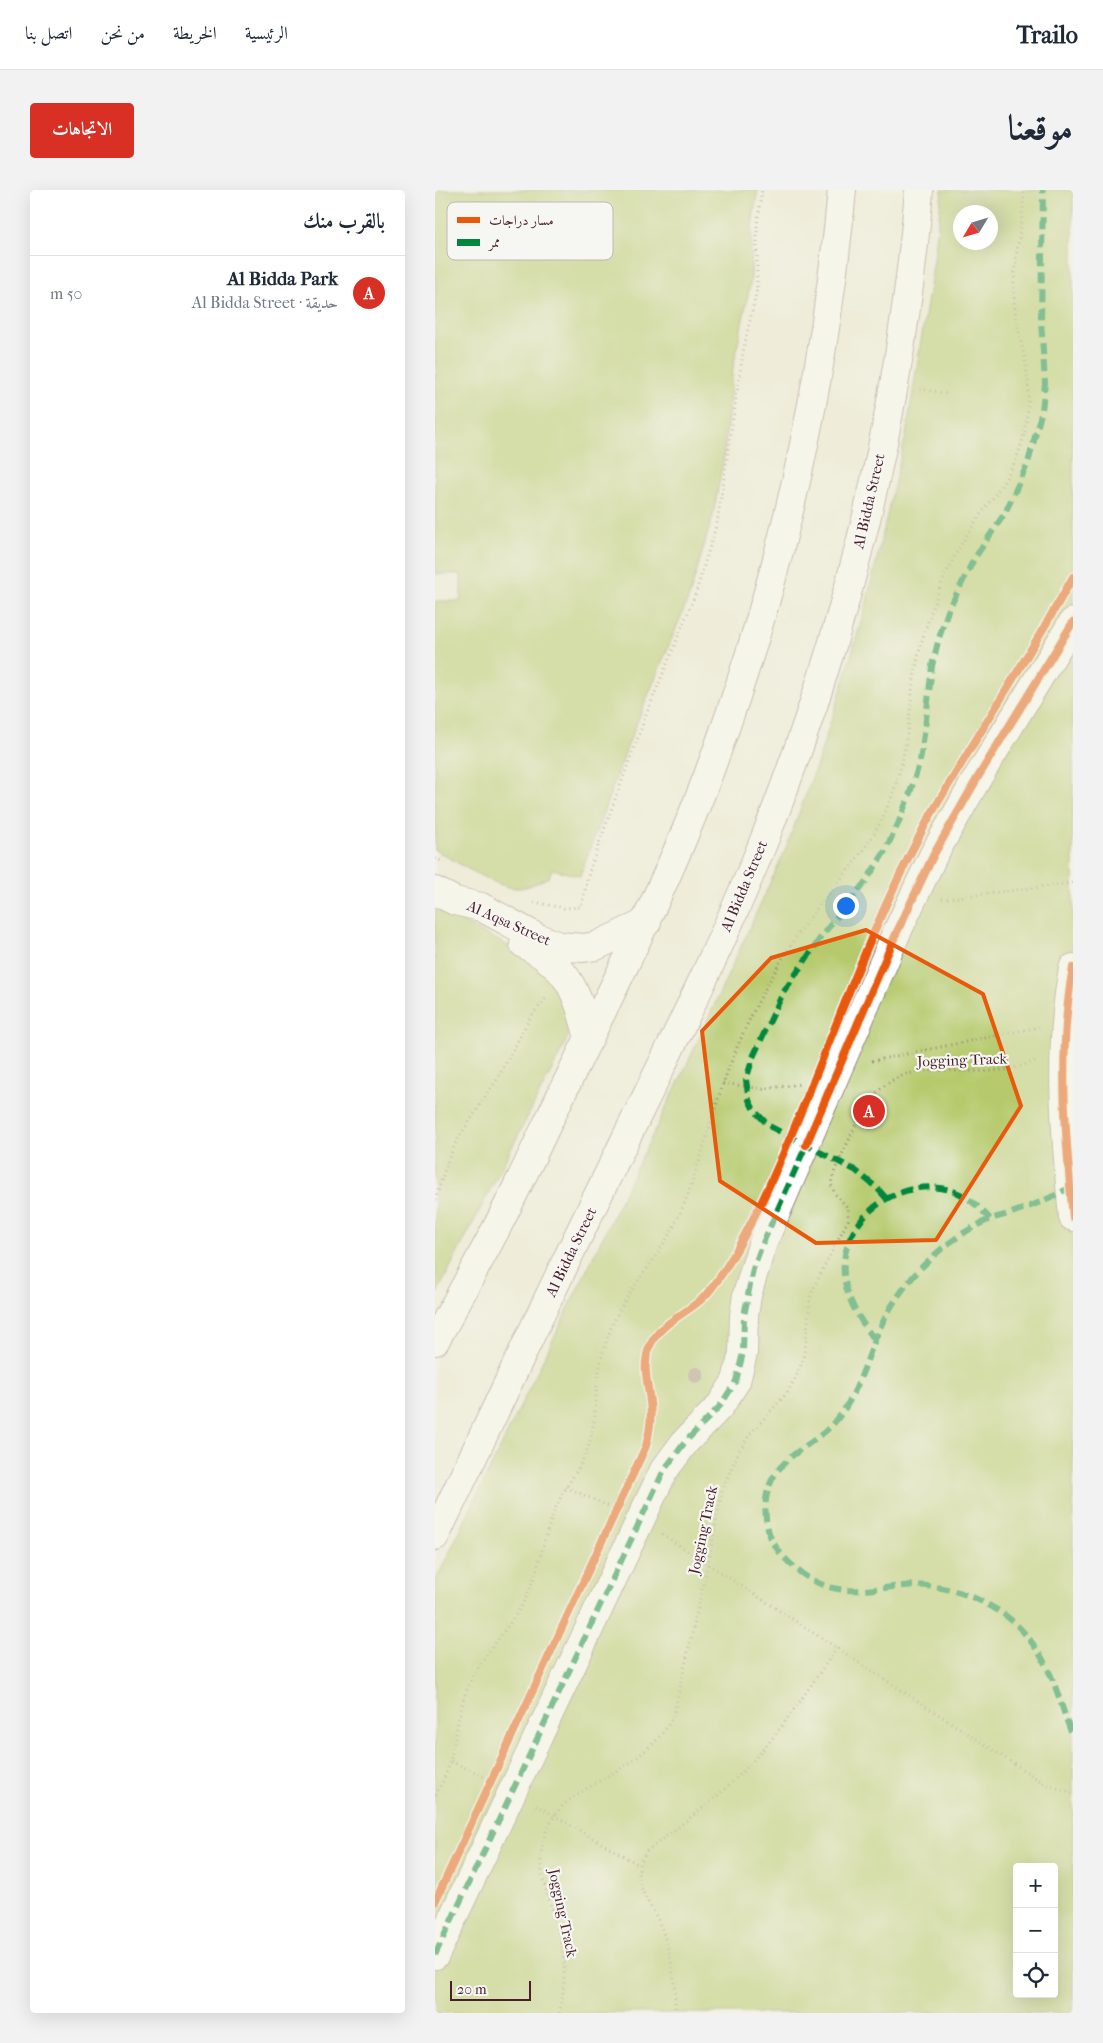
<!DOCTYPE html>
<html lang="ar">
<head>
<meta charset="utf-8">
<style>
	body { margin:0; font-family:"IM FELL French Canon",Amiri,serif; background:#f2f2f3; color:#1f2937; direction:rtl }
	.controls { position:absolute; right:15px; bottom:15px; display:grid; overflow:hidden; border-radius:5px; box-shadow:0 5px 20px #0002 }
	.controls button { width:45px; height:45px; display:grid; place-items:center; padding:0; border:0; border-bottom:1px solid #e0e1e3; background:#fff; color:#1f2937; font:25px sans-serif }
	.compass { position:absolute; left:518px; top:15px; width:45px; height:45px; border-radius:50%; background:#fff; box-shadow:0 5px 20px #0002; rotate:232deg }
	.scale { position:absolute; left:15px; bottom:12px; width:81px; box-sizing:border-box; padding-left:5px; border:2px solid #4a1f2b; border-top:0; font-size:14px; line-height:18px; white-space:nowrap; color:#4a1f2b; -webkit-text-stroke:4px #f6f6f2; paint-order:stroke }
	.you { position:absolute; left:410px; top:715px; width:18px; height:18px; margin:-12px; border:4px solid #fff; border-radius:50%; background:#1a73e8; box-shadow:0 0 0 8px #1a73e833 }
	.badge { display:grid; place-items:center; width:32px; height:32px; border-radius:50%; background:#d93025; color:#fff; font-size:16px; font-weight:700 }
	.pin { position:absolute; translate:-50% -50%; border:2px solid #fff; box-shadow:0 1px 5px #0006 }
	.list { margin:0; padding:0; list-style:none }
	h2 { display:flex; justify-content:space-between; align-items:center; height:65px; margin:0; padding:0 20px; font-size:21px }
	h2 small { font-size:16px; font-weight:400; color:#747a83 }
	.list li { display:grid; grid-template-columns:32px 1fr auto; gap:15px; align-items:center; box-sizing:border-box; height:75px; padding:0 20px; border-top:1px solid #e0e1e3 }
	.list b { display:block; font-size:19px; white-space:nowrap }
	.list p { margin:0; font-size:16px; white-space:nowrap; color:#747a83 }
	.list em { font-size:16px; font-style:normal; color:#747a83 }
	.icon { flex:none; width:28px; height:28px; fill:none; stroke:currentColor; stroke-width:2; stroke-linecap:round; stroke-linejoin:round }
	.map { position:relative; flex:none; width:638px; height:1823px; overflow:hidden; direction:ltr; border-radius:5px }
	header { display:flex; align-items:center; gap:30px; box-sizing:border-box; height:70px; padding:0 25px; background:#fff; border-bottom:1px solid #e0e1e3 }
	header strong { font-size:24px }
	nav { display:flex; gap:28px; margin-inline-start:auto; font-size:18px }
	.intro { display:flex; align-items:center; justify-content:space-between; box-sizing:border-box; height:120px; padding:0 30px }
	h1 { margin:0; font-size:35px }
	.button { padding:12px 22px; border-radius:5px; background:#d93025; color:#fff; font-size:18px; font-weight:700 }
	main { display:flex; gap:30px; padding:0 30px }
	aside { flex:1; background:#fff; border-radius:5px; box-shadow:0 5px 20px #0002 }
	.map>svg:first-child { display:block }
	.green { fill:#b6ca6d; stroke:#80744c; fill-rule:evenodd }
	.lines { fill:none; stroke-linecap:round; stroke-linejoin:round }
	.street-casing { stroke:#9c8682; stroke-width:30 }
	.secondary-casing { stroke:#9c8682; stroke-width:30 }
	.path { stroke:#9c8682; stroke-width:3; stroke-dasharray:1 4; stroke-linecap:butt }
	.street { stroke:#fff; stroke-width:28 }
	.secondary { stroke:#fff; stroke-width:28 }
	.quiet { stroke:#00873e; stroke-width:6; stroke-dasharray:12 6; stroke-linecap:butt }
	.cycleway-casing { stroke:#f6f6f2; stroke-width:11 }
	.cycleway { stroke:#e8590c; stroke-width:8 }
	.tree { fill:#a69784 }
	.marked { fill:none; stroke:#e8590c; stroke-width:4; stroke-linejoin:round }
	.labels { text-anchor:middle; dominant-baseline:central; stroke-width:4.5; stroke-linejoin:round; paint-order:stroke }
	.street-label { font-size:15px; fill:#4a1f2b; stroke:#f6f6f2 }
	.key { fill:#f6f6f2; stroke:#c2b6b6; stroke-width:1 }
	.key-label { font-size:14px; fill:#4a1f2b }
</style>
</head>
<body>
<header>
<strong>Trailo</strong>
<nav><a>الرئيسية</a><a>الخريطة</a><a>من نحن</a><a>اتصل بنا</a></nav>
</header>
<div class="intro"><h1>موقعنا</h1><a class="button">الاتجاهات</a></div>
<main>
<div class="map">
<svg width="638" height="1823" viewBox="0 0 638 1823">
	<rect width="100%" height="100%" fill="#f6f6f2"/>
	<filter id="ink" filterUnits="userSpaceOnUse"><feTurbulence type="fractalNoise" baseFrequency=".02" numOctaves="2"/><feDisplacementMap in="SourceGraphic" scale="10" xChannelSelector="R" yChannelSelector="G"/><feConvolveMatrix kernelMatrix="1 2 1 2 8 2 1 2 1" color-interpolation-filters="sRGB"/></filter>
	<filter id="wash" filterUnits="userSpaceOnUse"><feTurbulence type="fractalNoise" baseFrequency=".0096" numOctaves="4" result="noise"/><feDisplacementMap in="SourceGraphic" scale="20" xChannelSelector="R" yChannelSelector="G"/><feGaussianBlur stdDeviation="1.12" result="paint"/><feColorMatrix in="noise" values="0 0 0 0 0 0 0 0 0 0 0 0 0 0 0 0 0 1.4 0 .05"/><feComposite in="paint" operator="in"/></filter>
	<g filter="url(#wash)">
		<rect width="100%" height="100%" fill="#efecd9"/>
		<!-- green -->
		<path class="green" d="M0,0H323L317,36L316,90L298,178L288,272L278,325L254,407L196,547L145,686L117,679L114,687C105,691 95,697 85,698C63,700 21,671 0,660V411H26V384H0V184H2V174H0Z
			M507,0H638V1823H0V1392L255,868L351,658L381,577L408,494L432,411L471,245L499,70ZM526,22H556V52H526ZM582,1677H619V1804H582Z
			M0,718L101,770L124,789L136,831L133,846L128,858L0,1107Z"/>
	</g>
	<g filter="url(#ink)">
		<g class="lines">
			<!-- street casing -->
			<g class="street-casing">
				<path id="street" d="M0,701L20,711L46,717L103,748L125,756L148,758L161,756L212,732
					M89,754C135,778 141,800 154,848
					M638,778C623,860 630,944 638,1027
					M0,1765L229,1280L250,1252L285,1216L301,1191L308,1163L309,1126L312,1105L327,1055L461,744L499,664L543,587L638,432"/>
			</g>
			<!-- secondary casing -->
			<g class="secondary-casing">
				<path id="secondary" d="M0,1151C21,1113 42,1075 62,1037C94,975 122,911 154,848C194,766 234,686 267,601C341,409 388,205 407,0
					M0,1346C58,1227 113,1106 172,987C226,876 282,767 328,653C411,445 466,223 484,0"/>
			</g>
			<!-- path -->
			<path class="path" d="M485,199L514,204
				M0,668L13,674
				M507,709L638,693
				M99,712L129,718L146,717L155,679L167,645L213,520L260,405L282,333L309,157L322,99V34L327,0
				M437,871L604,837
				M288,893L328,899L366,894
				M0,1010L13,970L21,952L64,886L96,826L112,807
				M131,1297L180,1319
				M227,1344L610,1594L638,1603
				M16,1571L54,1589
				M0,1605C22,1573 18,1533 33,1497C47,1464 74,1440 90,1409C105,1379 108,1347 121,1317C129,1298 143,1282 151,1263C160,1241 160,1218 162,1194C164,1177 168,1160 174,1143C189,1102 223,1070 242,1030C262,988 272,941 287,897C301,856 320,815 342,778C355,755 370,733 387,712C408,685 433,659 448,627C459,603 467,578 471,551C475,528 476,505 480,482C485,453 495,424 505,397C515,373 528,350 543,328C563,301 582,277 589,244C593,224 595,203 592,183C589,156 579,132 579,105C578,70 588,35 589,0
				M101,1615L204,1675
				M124,1823C130,1800 131,1774 126,1751C114,1697 86,1664 129,1614C167,1585 218,1570 239,1524L273,1373L288,1297L304,1261L315,1244L352,1203L361,1187L368,1170L371,1152L375,1109L379,1097L413,1030V1018L400,1004L396,994C399,977 411,958 418,941C461,840 528,904 602,870
				M240,1823C241,1791 236,1761 224,1732C218,1718 207,1705 204,1690C202,1678 206,1670 212,1661C247,1634 285,1607 315,1574C348,1539 374,1497 402,1458"/>
			<!-- street -->
			<use href="#street" class="street"/>
			<!-- secondary -->
			<use href="#secondary" class="secondary"/>
			<!-- quiet -->
			<path class="quiet" d="M637,996C619,1007 599,1015 579,1022C571,1025 562,1027 553,1030C511,1049 475,1083 452,1124C432,1160 427,1201 399,1233C382,1252 356,1261 341,1283C329,1300 328,1323 334,1343C339,1358 350,1369 361,1379C411,1419 447,1389 500,1397C524,1400 547,1410 567,1423C593,1441 611,1470 621,1499C627,1515 631,1531 638,1546
				M451,1008L442,998L420,980L334,936L319,920L314,910L311,890L318,867L348,803L388,744L431,691L449,663L463,634L475,603L485,571L490,538L497,476L504,448L513,421L539,369L570,323L593,273L607,220L610,193L606,130L608,0
				M440,1150C427,1133 414,1114 410,1092C399,1034 460,985 515,1000C532,1005 544,1017 555,1029
				M0,1765L229,1280L250,1252L285,1216L301,1191L308,1163L309,1126L318,1079L327,1055L373,951"/>
			<!-- cycleway casing -->
			<g class="cycleway-casing">
				<path id="cycleway" d="M638,778C623,860 630,944 638,1027
					M371,955L461,744L499,664L543,587L638,432
					M0,1712L211,1256C215,1241 217,1227 215,1212C213,1193 207,1177 214,1158C224,1132 253,1124 271,1105C293,1080 312,1041 327,1011C384,891 423,761 486,643C499,617 516,592 531,566C567,507 604,448 638,387"/>
			</g>
			<!-- cycleway -->
			<use href="#cycleway" class="cycleway"/>
		</g>
		<!-- trees -->
		<circle class="tree" cx="261" cy="1185" r="8"/>
	</g>
	<!-- marked area -->
	<path d="M0 0H638V1823H0ZM431,740L548,804L586,916L501,1050L381,1053L285,991L267,841L336,768Z" fill="#efecd9" fill-opacity=".55" fill-rule="evenodd"/>
	<path class="marked" d="M431,740L548,804L586,916L501,1050L381,1053L285,991L267,841L336,768Z"/>
	<g class="labels">
		<!-- street labels -->
		<g class="street-label">
			<text transform="translate(434 311) rotate(-77)">Al Bidda Street</text>
			<text transform="translate(309 696) rotate(-67)">Al Bidda Street</text>
			<text transform="translate(74 733) rotate(24)">Al Aqsa Street</text>
			<text transform="translate(527 870) rotate(-2)">Jogging Track</text>
			<text transform="translate(136 1062) rotate(-64)">Al Bidda Street</text>
			<text transform="translate(268 1340) rotate(-78)">Jogging Track</text>
			<text transform="translate(128 1723) rotate(78)">Jogging Track</text>
		</g>
	</g>
	<!-- legend -->
	<rect x="12" y="12" width="166" height="58" rx="8" class="key"/>
	<rect x="22" y="27" width="23" height="6" fill="#e8590c"/>
	<rect x="22" y="49" width="23" height="7" fill="#00873e"/>
	<g class="key-label">
		<text x="54" y="35">مسار دراجات</text>
		<text x="54" y="57">ممر</text>
	</g>
</svg>
<div class="controls">
<button>+</button>
<button>−</button>
<button><svg class="icon" aria-label="locate" viewBox="0 0 24 24"><circle cx="12" cy="12" r="6"/><path d="M12 2v4M12 18v4M2 12h4M18 12h4"/></svg></button>
</div>
<svg class="compass" viewBox="-18 -18 36 36"><path d="M0-13l5 13h-10z" fill="#e53935"/><path d="M0 13l5-13h-10z" fill="#747a83"/></svg>
<div class="scale">20 m</div>
<div class="you"></div>
<div class="pin badge" style="left:434px;top:921px">A</div>
</div>
<aside>
<h2>بالقرب منك<small></small></h2>
<ul class="list">
<li><span class="badge">A</span><div><b>Al Bidda Park</b><p>حديقة · Al Bidda Street</p></div><em>50 m</em></li>
</ul>
</aside>
</main>
</body>
</html>
